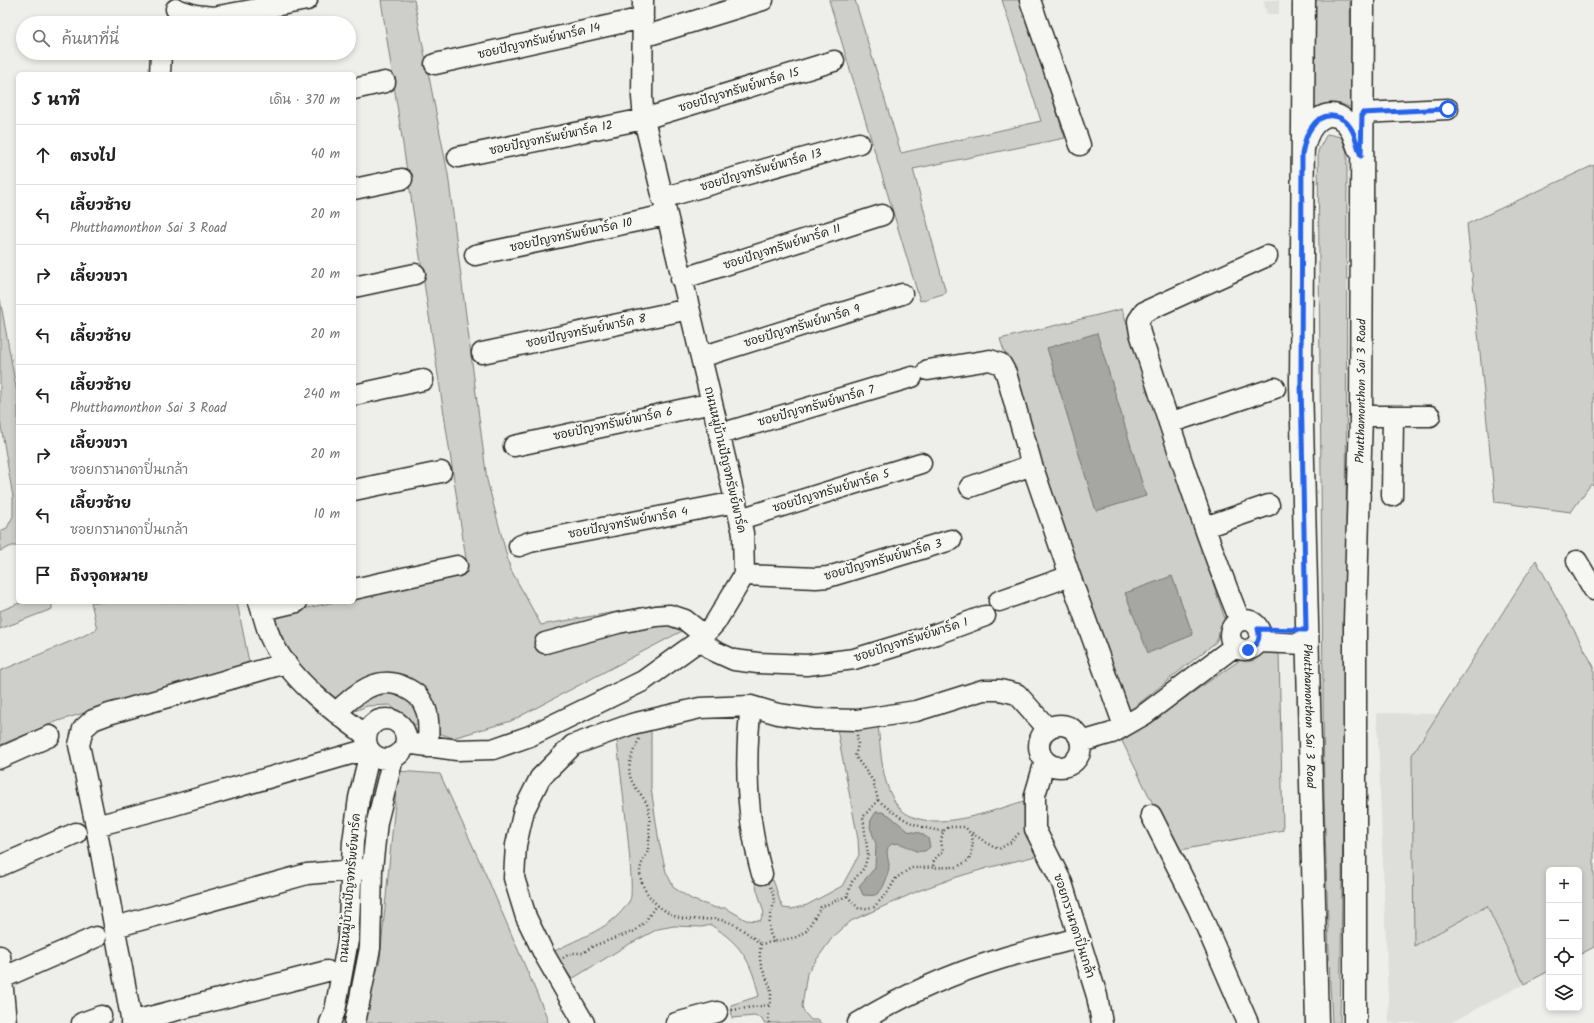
<!DOCTYPE html>
<html lang="th">
<head>
<meta charset="utf-8">
<style>
	body { margin:0; font-family:Kalam,"Playpen Sans Thai",sans-serif; background:#f2f2f2; color:#222 }
	.controls { position:absolute; right:12px; bottom:12px; display:grid; overflow:hidden; border-radius:6px; box-shadow:0 2px 6px #0003 }
	.controls button { width:36px; height:36px; display:grid; place-items:center; padding:0; border:0; border-bottom:1px solid #e0e0e0; background:#fff; color:#222; font:20px sans-serif }
	.stop { position:absolute; width:12px; height:12px; margin:-9px; border:3px solid #2563eb; border-radius:50%; background:#fff }
	.stop.end { background:#2563eb; border-color:#fff; box-shadow:0 1px 4px #0008 }
	.list { margin:0; padding:0; list-style:none }
	h2 { display:flex; justify-content:space-between; align-items:center; height:52px; margin:0; padding:0 16px; font-size:17px }
	h2 small { font-size:13px; font-weight:400; color:#767676 }
	.list li { display:grid; grid-template-columns:26px 1fr auto; gap:12px; align-items:center; box-sizing:border-box; height:60px; padding:0 16px; border-top:1px solid #e0e0e0 }
	.list b { display:block; font-size:15px; white-space:nowrap }
	.list p { margin:0; font-size:13px; white-space:nowrap; color:#767676 }
	.list em { font-size:13px; font-style:normal; color:#767676 }
	.icon { flex:none; width:22px; height:22px; fill:none; stroke:currentColor; stroke-width:2; stroke-linecap:round; stroke-linejoin:round }
	.map { position:relative; flex:none; width:1594px; height:1023px; overflow:hidden }
	.search { position:absolute; background:#fff; box-shadow:0 2px 6px #0003; left:16px; top:16px; width:340px; height:44px; display:flex; align-items:center; gap:10px; box-sizing:border-box; padding:0 14px; border-radius:22px; color:#767676; font-size:15px }
	.panel { position:absolute; background:#fff; box-shadow:0 2px 6px #0003; left:16px; top:72px; width:340px; height:532px; border-radius:6px }
	.map>svg:first-child { display:block }
	.built { fill:#dededb }
	.green { fill:#cececa; stroke:#7c7c7a }
	.water { fill:#a6a6a3; stroke:#757573 }
	.lines { fill:none; stroke-linecap:round; stroke-linejoin:round }
	.minor-casing { stroke:#2b2b2b; stroke-width:23 }
	.major-casing { stroke:#2b2b2b; stroke-width:25 }
	.path { stroke:#2b2b2b; stroke-width:2.5; stroke-dasharray:1 3; stroke-linecap:butt }
	.minor { stroke:#f6f6f2; stroke-width:20 }
	.major { stroke:#f6f6f2; stroke-width:22 }
	.route { stroke:#2563eb; stroke-width:5 }
	.labels { text-anchor:middle; dominant-baseline:central; stroke-width:4; stroke-linejoin:round; paint-order:stroke }
	.street-label { font-size:12px; fill:#2b2b2b; stroke:#f6f6f2 }
</style>
</head>
<body>
<div class="map">
<svg width="1594" height="1023" viewBox="0 0 1594 1023">
	<rect width="100%" height="100%" fill="#eeeeea"/>
	<filter id="ink" filterUnits="userSpaceOnUse"><feTurbulence type="fractalNoise" baseFrequency=".025" numOctaves="2"/><feDisplacementMap in="SourceGraphic" scale="8" xChannelSelector="R" yChannelSelector="G"/><feConvolveMatrix kernelMatrix="1 2 1 2 8 2 1 2 1" color-interpolation-filters="sRGB"/></filter>
	<g filter="url(#ink)">
		<!-- built -->
		<path class="built" d="M1263,0H1279V14H1267Z
			M1377,713L1438,714L1412,755L1414,946L1487,906L1524,984L1450,1023H1389Z"/>
		<!-- green -->
		<path class="green" d="M381,0H414L448,174L487,480L510,568L541,625L662,604L703,620L511,721L453,738L413,724L390,705L367,706L350,713L324,692L294,658L271,616L334,602H354V597L468,572Z
			M829,0H855L901,153L1041,121L1002,0H1021L1065,138L913,169L946,293L920,301Z
			M1313,0H1350L1352,108C1333,100 1329,103 1311,110Z
			M1327,134L1341,137L1347,152L1346,610L1340,1023H1332L1330,985L1324,797L1318,151Z
			M1594,165V487L1591,484L1571,512L1495,502L1467,224Z
			M0,299L18,398V546H12L0,551V531L7,528L13,516V497L0,420Z
			M1122,309L1226,622L1216,642L1127,713L1000,339Z
			M1536,560L1594,667V947L1579,955V870H1549V971L1524,984L1487,906L1414,946L1412,755Z
			M22,602H52V609L0,629V611Z
			M91,602H237L249,662L58,721L0,745V671L81,637L97,629Z
			M1265,649L1279,653L1283,830L1176,851L1122,741L1246,656L1254,655Z
			M878,725C881,751 881,780 895,802C918,840 991,811 1024,801L1025,819L1036,851V856L987,868L957,877L918,891L851,921L832,938L807,973L802,1006L804,1012L811,1020H818L821,1023H764L761,1018L754,1016L732,1018L731,1005L759,996C751,961 742,945 711,925L702,927L674,926L658,929L624,947L572,979L553,952C581,936 612,930 630,900C636,889 619,763 617,740L651,730V788L659,842L666,872L674,888L693,900L716,908H726L746,920L760,921L764,913L755,883L773,880C777,889 778,899 783,908L792,909L807,905L842,886L859,855L858,839L837,729Z
			M398,771L440,774L486,875L546,1015L548,1023H362L380,960Z"/>
		<!-- water -->
		<path class="water" d="M1097,333L1146,496L1096,511L1047,348Z
			M1172,576L1193,635L1148,653L1125,593Z
			M876,812H882L889,815L908,831L920,833L928,838L930,847L925,851C922,851 919,852 916,851C909,848 900,841 892,844C884,847 888,858 889,864C889,872 885,888 878,893C874,897 868,895 863,895L859,886L875,868L876,844L870,827L871,820Z"/>
		<g class="lines">
			<!-- minor casing -->
			<g class="minor-casing">
				<path id="minor" d="M1030,0L1080,145
					M176,9L195,15L213,17L307,0
					M643,37L763,0
					M435,64L643,18
					M160,74L161,53
					M354,89L385,82
					M1362,113L1448,109
					M458,157L644,119L834,61
					M354,189L402,179
					M662,198L859,143
					M475,255L666,215
					M681,279L882,215
					M354,287L415,274
					M482,353L689,309
					M701,357L902,294
					M928,370L990,360L1001,364L1006,373L1032,465L1070,576L1124,726
					M354,395L423,380
					M1361,416H1430
					M1169,423L1275,388
					M720,434L912,377
					M514,446L712,403
					M970,487L1032,465
					M354,490L441,472
					M1392,496L1393,416
					M740,519L921,463
					M1205,527L1269,505
					M519,546L530,542L736,502
					M1577,561L1594,590
					M744,575L816,578L828,577L951,540
					M354,589L457,566
					M999,601L1070,576
					M259,602C263,614 266,626 270,637C288,678 331,710 366,735
					M262,610L297,602
					M1230 635a15 15 0 1 1 30 0a15 15 0 1 1-30 0Z
					M1240,621C1202,527 1171,429 1140,333L1138,321L1144,312L1267,256
					M700,640L714,651L734,660L758,663L807,665L854,659L936,634L985,616
					M1258,642L1306,644
					M545,643L618,623L656,616L670,615L685,620L704,635
					M286,663L109,714L93,720L83,729L79,745L96,826L171,806L368,749
					M751,706C744,762 747,820 762,874
					M336,713C354,694 379,673 406,688C416,693 422,698 426,710C430,720 428,736 428,747
					M366 739a20 20 0 1 1 40 0a20 20 0 1 1-40 0Z
					M1039 746a21 21 0 1 1 42 0a21 21 0 1 1-42 0Z
					M1081,742L1112,733L1145,714L1235,646
					M406,743L457,750L493,749L530,736L643,681L700,640L715,623L744,575L743,533L644,119L642,97L643,0
					M0,758L50,736
					M1045,761L1035,795V829L1062,883L1097,996L1102,1023
					M1151,815L1198,908L1248,1023
					M96,826L132,1023
					M0,866L76,833
					M115,927L307,874L364,869
					M0,956L6,1023
					M0,979L96,937
					M131,1022L327,971
					M82,1023L101,1016
					M330,1023L335,1011L348,940L353,842L359,798L370,752
					M355,1023L370,948L372,869L377,822L393,758
					M584,1023L544,954L526,917L514,878L516,845L524,810L540,778L573,745L632,724L700,708L751,706L778,714L814,719L857,720L916,711L983,690H1000L1017,694L1048,729
					M676,1023L717,1012
					M858,1023C902,996 951,974 1000,959C1025,951 1050,946 1074,939H1080"/>
			</g>
			<!-- major casing -->
			<g class="major-casing">
				<g id="major">
					<path id="s1" d="M1304,0L1301,383L1317,1023"/>
					<path d="M1304,145C1308,126 1326,104 1345,121C1353,128 1355,139 1359,149"/>
					<path id="s2" d="M1355,1023V622L1361,416L1363,0"/>
				</g>
			</g>
			<!-- path -->
			<path class="path" d="M857,735L858,744L855,756L873,781L878,800L863,817L868,855L864,868L852,882L847,896L859,909L874,907L888,892L896,878L911,868L957,867L969,860C973,845 976,838 965,827H949L943,831L941,842L943,851L934,860L933,867
				M639,739C632,754 624,770 634,785C639,793 647,800 649,811C650,820 650,844 647,853C644,860 640,864 640,873C641,894 665,917 686,919C699,921 712,917 725,921C736,923 752,937 761,944
				M878,800C899,818 915,828 943,831
				M972,833C982,839 987,845 999,849L1011,842L1020,832
				M770,887C780,904 766,916 770,933C771,936 773,940 774,942
				M563,958L571,953H583L593,946L635,931L645,922L656,905
				M732,1010L769,1005
				M769,1023C767,1014 771,1005 771,995C771,984 764,975 761,965C759,958 760,951 761,944L797,937L806,931L821,907L847,896"/>
			<!-- minor -->
			<use href="#minor" class="minor"/>
			<!-- major -->
			<use href="#major" class="major"/>
		</g>
	</g>
	<g class="lines" filter="url(#ink)">
		<!-- route -->
		<path class="route" d="M1248,650C1258,645 1261,639 1258,629L1306,630L1301,383L1302,154C1304,145 1305,136 1311,128C1322,111 1342,112 1352,130C1356,138 1358,148 1361,156L1362,113L1448,109"/>
	</g>
	<g class="labels">
		<!-- street labels -->
		<g class="street-label">
			<text transform="translate(539 41) rotate(-13)">ซอยปัญจทรัพย์พาร์ค 14</text>
			<text transform="translate(739 90) rotate(-17)">ซอยปัญจทรัพย์พาร์ค 15</text>
			<text transform="translate(551 138) rotate(-12)">ซอยปัญจทรัพย์พาร์ค 12</text>
			<text transform="translate(761 170) rotate(-16)">ซอยปัญจทรัพย์พาร์ค 13</text>
			<text transform="translate(571 235) rotate(-12)">ซอยปัญจทรัพย์พาร์ค 10</text>
			<text transform="translate(782 247) rotate(-18)">ซอยปัญจทรัพย์พาร์ค 11</text>
			<text transform="translate(802 326) rotate(-17)">ซอยปัญจทรัพย์พาร์ค 9</text>
			<text transform="translate(586 331) rotate(-12)">ซอยปัญจทรัพย์พาร์ค 8</text>
			<text stroke="none"><textPath href="#s2" startOffset="632">Phutthamonthon Sai 3 Road</textPath></text>
			<text transform="translate(816 406) rotate(-16)">ซอยปัญจทรัพย์พาร์ค 7</text>
			<text transform="translate(613 424) rotate(-12)">ซอยปัญจทรัพย์พาร์ค 6</text>
			<text transform="translate(725 460) rotate(77)">ถนนหมู่บ้านปัญจทรัพย์พาร์ค</text>
			<text transform="translate(831 491) rotate(-17)">ซอยปัญจทรัพย์พาร์ค 5</text>
			<text transform="translate(628 523) rotate(-11)">ซอยปัญจทรัพย์พาร์ค 4</text>
			<text transform="translate(883 560) rotate(-16)">ซอยปัญจทรัพย์พาร์ค 3</text>
			<text transform="translate(911 640) rotate(-18)">ซอยปัญจทรัพย์พาร์ค 1</text>
			<text stroke="none"><textPath href="#s1" startOffset="716">Phutthamonthon Sai 3 Road</textPath></text>
			<text transform="translate(350 888) rotate(-85)">ถนนหมู่บ้านปัญจทรัพย์พาร์ค</text>
			<text transform="translate(1074 926) rotate(72)">ซอยกรานาดาปิ่นเกล้า</text>
		</g>
	</g>
</svg>
<div class="controls">
<button>+</button>
<button>−</button>
<button><svg class="icon" aria-label="locate" viewBox="0 0 24 24"><circle cx="12" cy="12" r="6"/><path d="M12 2v4M12 18v4M2 12h4M18 12h4"/></svg></button>
<button><svg class="icon" aria-label="layers" viewBox="0 0 24 24"><path d="M12 4l9 5-9 5-9-5zM3 14l9 5 9-5"/></svg></button>
</div>
<div class="stop" style="left:1448px;top:109px"></div>
<div class="stop end" style="left:1248px;top:650px"></div>
<div class="search"><svg class="icon" aria-label="search" viewBox="0 0 24 24"><circle cx="10" cy="10" r="6"/><path d="M15 15l6 6"/></svg>ค้นหาที่นี่</div>
<section class="panel">
<h2>5 นาที<small>เดิน · 370 m</small></h2>
<ul class="list">
<li><svg class="icon" aria-label="ahead" viewBox="0 0 24 24"><path d="M12 20V5M6 11l6-6 6 6"/></svg><div><b>ตรงไป</b></div><em>40 m</em></li>
<li><svg class="icon" aria-label="left" viewBox="0 0 24 24"><path d="M17 20v-9H6M10 6l-5 5 5 5"/></svg><div><b>เลี้ยวซ้าย</b><p>Phutthamonthon Sai 3 Road</p></div><em>20 m</em></li>
<li><svg class="icon" aria-label="right" viewBox="0 0 24 24"><path d="M7 20v-9h11M14 6l5 5-5 5"/></svg><div><b>เลี้ยวขวา</b></div><em>20 m</em></li>
<li><svg class="icon" aria-label="left" viewBox="0 0 24 24"><path d="M17 20v-9H6M10 6l-5 5 5 5"/></svg><div><b>เลี้ยวซ้าย</b></div><em>20 m</em></li>
<li><svg class="icon" aria-label="left" viewBox="0 0 24 24"><path d="M17 20v-9H6M10 6l-5 5 5 5"/></svg><div><b>เลี้ยวซ้าย</b><p>Phutthamonthon Sai 3 Road</p></div><em>240 m</em></li>
<li><svg class="icon" aria-label="right" viewBox="0 0 24 24"><path d="M7 20v-9h11M14 6l5 5-5 5"/></svg><div><b>เลี้ยวขวา</b><p>ซอยกรานาดาปิ่นเกล้า</p></div><em>20 m</em></li>
<li><svg class="icon" aria-label="left" viewBox="0 0 24 24"><path d="M17 20v-9H6M10 6l-5 5 5 5"/></svg><div><b>เลี้ยวซ้าย</b><p>ซอยกรานาดาปิ่นเกล้า</p></div><em>10 m</em></li>
<li><svg class="icon" aria-label="arrive" viewBox="0 0 24 24"><path d="M6 21V4h12l-3 4 3 4H6"/></svg><div><b>ถึงจุดหมาย</b></div></li>
</ul>
</section>
</div>
</body>
</html>
